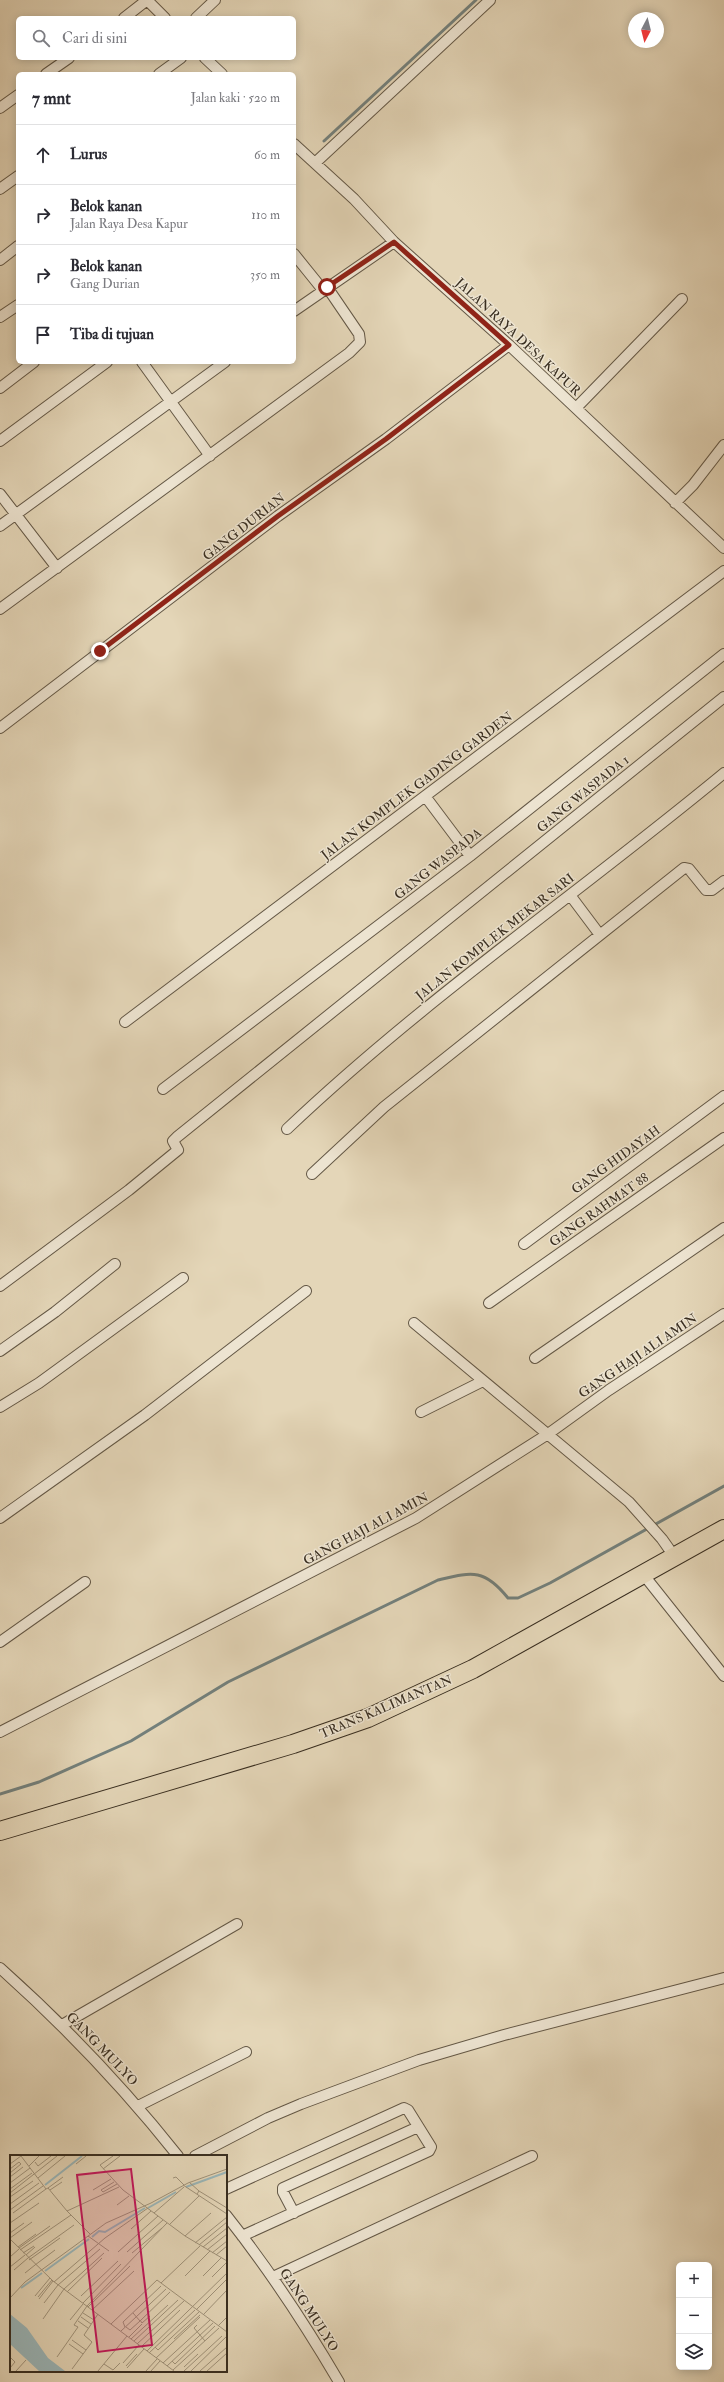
<!DOCTYPE html>
<html lang="id">
<head>
<meta charset="utf-8">
<style>
	body { margin:0; font-family:"IM FELL Double Pica",serif; background:#f7f7f7; color:#2b2b33 }
	.controls { position:absolute; right:12px; bottom:12px; display:grid; overflow:hidden; border-radius:6px; box-shadow:0 2px 10px #0003 }
	.controls button { width:36px; height:36px; display:grid; place-items:center; padding:0; border:0; border-bottom:1px solid #e1e1e2; background:#fff; color:#2b2b33; font:20px sans-serif }
	.compass { position:absolute; left:628px; top:12px; width:36px; height:36px; border-radius:50%; background:#fff; box-shadow:0 2px 10px #0003; rotate:187deg }
	.stop { position:absolute; width:12px; height:12px; margin:-9px; border:3px solid #8f2418; border-radius:50%; background:#fff }
	.stop.end { background:#8f2418; border-color:#fff; box-shadow:0 1px 4px #0008 }
	.list { margin:0; padding:0; list-style:none }
	h2 { display:flex; justify-content:space-between; align-items:center; height:52px; margin:0; padding:0 16px; font-size:17px }
	h2 small { font-size:13px; font-weight:400; color:#7c7c81 }
	.list li { display:grid; grid-template-columns:26px 1fr auto; gap:12px; align-items:center; box-sizing:border-box; height:60px; padding:0 16px; border-top:1px solid #e1e1e2 }
	.list b { display:block; font-size:15px; white-space:nowrap }
	.list p { margin:0; font-size:13px; white-space:nowrap; color:#7c7c81 }
	.list em { font-size:13px; font-style:normal; color:#7c7c81 }
	.icon { flex:none; width:22px; height:22px; fill:none; stroke:currentColor; stroke-width:2; stroke-linecap:round; stroke-linejoin:round }
	.map { position:relative; flex:none; width:724px; height:2382px; overflow:hidden }
	.search { position:absolute; background:#fff; box-shadow:0 2px 10px #0003; left:16px; top:16px; width:280px; height:44px; display:flex; align-items:center; gap:10px; box-sizing:border-box; padding:0 14px; border-radius:6px; color:#7c7c81; font-size:15px }
	.panel { position:absolute; background:#fff; box-shadow:0 2px 10px #0003; left:16px; top:72px; width:280px; height:292px; border-radius:6px }
	.map>svg:first-child { display:block }
	.lines { fill:none; stroke-linecap:round; stroke-linejoin:round }
	.stream { stroke:#73807c; stroke-width:3 }
	.street-casing { stroke:#645846; stroke-width:12 }
	.highway-casing { stroke:#392e20; stroke-width:20 }
	.street { stroke:#ede4d1; stroke-width:10 }
	.highway { stroke:#e4d6b8; stroke-width:18 }
	.route { stroke:#8f2418; stroke-width:5 }
	.labels { text-anchor:middle; dominant-baseline:central; stroke-width:3; stroke-linejoin:round; paint-order:stroke }
	.street-label { font-size:13px; fill:#392e20; stroke:#ede4d1 }
	.inset-river { fill:none; stroke:#9ab6b9; stroke-width:2 }
	.inset-road { fill:none; stroke:#a0937b; stroke-width:1 }
	.view { fill:#c2185b; fill-opacity:0.15; stroke:#c2185b; stroke-width:2 }
	.inset-edge { fill:none; stroke:#392e20; stroke-width:2 }
</style>
</head>
<body>
<div class="map">
<svg width="724" height="2382" viewBox="0 0 724 2382">
	<rect width="100%" height="100%" fill="#e4d6b8"/>
	<filter id="stains"><feTurbulence type="fractalNoise" baseFrequency=".005" numOctaves="4"/><feColorMatrix values="0 0 0 0 .2 0 0 0 0 .09 0 0 0 0 .02 0 0 0 .5 -.17"/></filter>
	<radialGradient id="worn" r=".72"><stop offset=".6" stop-color="#630" stop-opacity="0"/><stop offset="1" stop-color="#630" stop-opacity=".3"/></radialGradient>
	<g class="lines">
		<!-- stream -->
		<path class="stream" d="M324,141L476,0
			M0,1794L39,1782L131,1741L228,1682L438,1580C472,1572 484,1568 508,1598H518L550,1583L724,1486"/>
		<!-- street casing -->
		<g class="street-casing">
			<path id="street" d="M147,0L165,18
				M124,18L147,0
				M196,18L215,0
				M205,58L222,74
				M46,74L69,58
				M159,74L181,58
				M0,108L18,95
				M294,144L354,199L394,242L509,345L724,548
				M315,163L490,0
				M0,189L18,176
				M294,254L323,290
				M0,260L18,246
				M294,311L394,242
				M0,317L18,305
				M142,362L210,456
				M0,388L34,362
				M576,408L682,299
				M0,441L107,362
				M0,494L57,568
				M675,503L693,485L724,445
				M0,526L225,362
				M0,609L349,353L360,342L359,334L327,287
				M0,728L278,516L386,439L509,345
				M425,796L470,856
				M570,895L600,935
				M125,1022L724,571
				M163,1089L470,856L724,654
				M287,1129C424,999 579,893 724,773
				M312,1174L384,1107L684,868L689,869L706,890H712L724,881
				M524,1244L724,1096
				M0,1286L129,1190L178,1150L173,1141L177,1137L724,697
				M489,1303L724,1138
				M414,1323L629,1502L662,1539L674,1556
				M0,1351L55,1312L115,1264
				M535,1358L724,1228
				M0,1407L39,1383L183,1278
				M421,1412L483,1381
				M0,1518L145,1415L306,1291
				M643,1574L724,1676
				M0,1642L85,1582
				M0,1732L416,1518L548,1434L609,1390L724,1314
				M0,1968C65,2026 124,2088 178,2156
				M62,2025L237,1924
				M138,2106L246,2052
				M195,2156L268,2118L301,2104L419,2060L504,2035L724,1978
				M226,2189L404,2108L408,2110L431,2147L429,2151L242,2236
				M294,2213L283,2192V2188L418,2127
				M226,2215C268,2268 305,2324 339,2382
				M273,2277L532,2156"/>
		</g>
		<!-- highway casing -->
		<g class="highway-casing">
			<path id="highway" d="M0,1831L293,1744L368,1718L473,1669L724,1529"/>
		</g>
		<!-- street -->
		<use href="#street" class="street"/>
		<!-- highway -->
		<use href="#highway" class="highway"/>
	</g>
	<g class="lines">
		<!-- route -->
		<path class="route" d="M100,651L278,516L386,439L509,345L394,242L327,287"/>
	</g>
	<g class="labels">
		<!-- street labels -->
		<g class="street-label">
			<text transform="translate(518 337) rotate(43)">JALAN RAYA DESA KAPUR</text>
			<text transform="translate(244 527) rotate(-38)">GANG DURIAN</text>
			<text transform="translate(417 786) rotate(-37)">JALAN KOMPLEK GADING GARDEN</text>
			<text transform="translate(583 794) rotate(-39)">GANG WASPADA 1</text>
			<text transform="translate(438 864) rotate(-38)">GANG WASPADA</text>
			<text transform="translate(495 937) rotate(-38)">JALAN KOMPLEK MEKAR SARI</text>
			<text transform="translate(616 1160) rotate(-36)">GANG HIDAYAH</text>
			<text transform="translate(599 1210) rotate(-35)">GANG RAHMAT 88</text>
			<text transform="translate(638 1356) rotate(-34)">GANG HAJI ALI AMIN</text>
			<text transform="translate(366 1529) rotate(-28)">GANG HAJI ALI AMIN</text>
			<text transform="translate(386 1707) rotate(-23)">TRANS KALIMANTAN</text>
			<text transform="translate(102 2049) rotate(46)">GANG MULYO</text>
			<text transform="translate(309 2310) rotate(57)">GANG MULYO</text>
		</g>
	</g>
	<!-- overview -->
	<g transform="translate(10 2155)">
		<rect width="217" height="217" fill="#e4d6b8"/>
		<path d="M0,159L17,173L38,203L55,216H29L0,189Z" fill="#9ab6b9"/>
		<path class="inset-river" d="M35,30L72,1M176,32L217,17M138,53L166,37M82,82L89,76L95,77L135,53M35,116L79,84M11,133L32,118"/>
		<path class="inset-road" d="M11,1L36,34L38,33L57,56M103,1L90,10L113,35L175,81L217,106M25,7L28,11L41,1M0,9L11,1M66,9L76,1M19,11L29,1M0,14L9,7L11,9M93,14L110,1M0,18L11,9M0,22L13,12M28,23L55,1M163,23L166,22L174,30M104,27L91,35L93,37L107,29M179,27L189,36L187,39M0,28L20,13M173,30L217,59M38,33L53,22M0,34L22,18M40,35L52,27M83,35L101,24M189,36L217,53M0,38L47,1M0,42L23,26M0,49L29,28M107,50L119,41M0,55L33,31M3,58L36,34M144,58L174,32M0,68L29,48M159,70L189,41M121,74L141,56M0,78L14,68M80,79L57,56L109,32M78,81L99,96M175,81L201,58M0,83L22,67M0,84L43,126L164,216M185,88L217,62M189,90L217,67M8,92L26,79M193,92L217,73M9,93L40,71M10,95L61,60M197,95L217,79M108,97L148,61M117,97L153,65M13,98L24,91M122,98L152,73M202,98L217,86M16,100L25,92M206,100L217,91M0,102L9,94M18,103L64,70M19,105L50,83M25,110L45,95M0,112L15,100M4,115L18,103M15,118L25,110M175,121L200,96M193,121L211,103M202,122L217,107M44,127L95,83L138,53M151,128L190,91M48,130L90,94M57,137L92,103M25,141L40,123M71,141L108,106M28,142L42,125M0,143L15,127L96,68L141,48L178,28L217,14M29,144L43,126M34,148L48,130M73,148L111,109M78,152L120,111M82,155L124,116M186,155L217,124M73,158L84,165M123,158L130,166L160,137M193,160L217,135M71,162L81,169M33,164L54,134L94,98M60,165L73,149M130,165L132,168L140,161M68,166L78,173M101,169L147,125L217,177M187,170L184,173L195,186M208,171L217,162M115,172L113,167L151,131M116,172L120,175L130,166M111,176L156,134M119,182L132,169M121,184L158,150M164,184L190,160M62,185L76,195M124,186L168,145M59,189L73,199M127,189L174,146M131,192L170,155M145,192L148,195L189,157M137,196L217,118M139,198L185,155M0,202L5,207L0,213M47,202L68,172L64,170L77,151L157,68M146,203L190,162M162,206L165,209L205,171M113,208L129,190M153,208L200,165M94,209L103,215L110,208M116,211L127,199M157,211L203,168M174,212L188,199M117,213L134,194M62,214L82,187L74,180L88,159M163,215L209,173M6,216L16,205M88,216L117,181M136,216L147,204M141,216L150,206M174,216L212,181M181,216L217,181M190,216L217,192M197,216L217,198"/>
		<path class="view" d="M121,14L142,190L88,197L67,20Z"/>
		<rect width="217" height="217" class="inset-edge"/>
	</g>
	<rect width="100%" height="100%" filter="url(#stains)"/>
	<rect width="100%" height="100%" fill="url(#worn)"/>
</svg>
<div class="controls">
<button>+</button>
<button>−</button>
<button><svg class="icon" aria-label="layers" viewBox="0 0 24 24"><path d="M12 4l9 5-9 5-9-5zM3 14l9 5 9-5"/></svg></button>
</div>
<svg class="compass" viewBox="-18 -18 36 36"><path d="M0-13l5 13h-10z" fill="#e53935"/><path d="M0 13l5-13h-10z" fill="#7c7c81"/></svg>
<div class="stop" style="left:327px;top:287px"></div>
<div class="stop end" style="left:100px;top:651px"></div>
<div class="search"><svg class="icon" aria-label="search" viewBox="0 0 24 24"><circle cx="10" cy="10" r="6"/><path d="M15 15l6 6"/></svg>Cari di sini</div>
<section class="panel">
<h2>7 mnt<small>Jalan kaki · 520 m</small></h2>
<ul class="list">
<li><svg class="icon" aria-label="ahead" viewBox="0 0 24 24"><path d="M12 20V5M6 11l6-6 6 6"/></svg><div><b>Lurus</b></div><em>60 m</em></li>
<li><svg class="icon" aria-label="right" viewBox="0 0 24 24"><path d="M7 20v-9h11M14 6l5 5-5 5"/></svg><div><b>Belok kanan</b><p>Jalan Raya Desa Kapur</p></div><em>110 m</em></li>
<li><svg class="icon" aria-label="right" viewBox="0 0 24 24"><path d="M7 20v-9h11M14 6l5 5-5 5"/></svg><div><b>Belok kanan</b><p>Gang Durian</p></div><em>350 m</em></li>
<li><svg class="icon" aria-label="arrive" viewBox="0 0 24 24"><path d="M6 21V4h12l-3 4 3 4H6"/></svg><div><b>Tiba di tujuan</b></div></li>
</ul>
</section>
</div>
</body>
</html>
